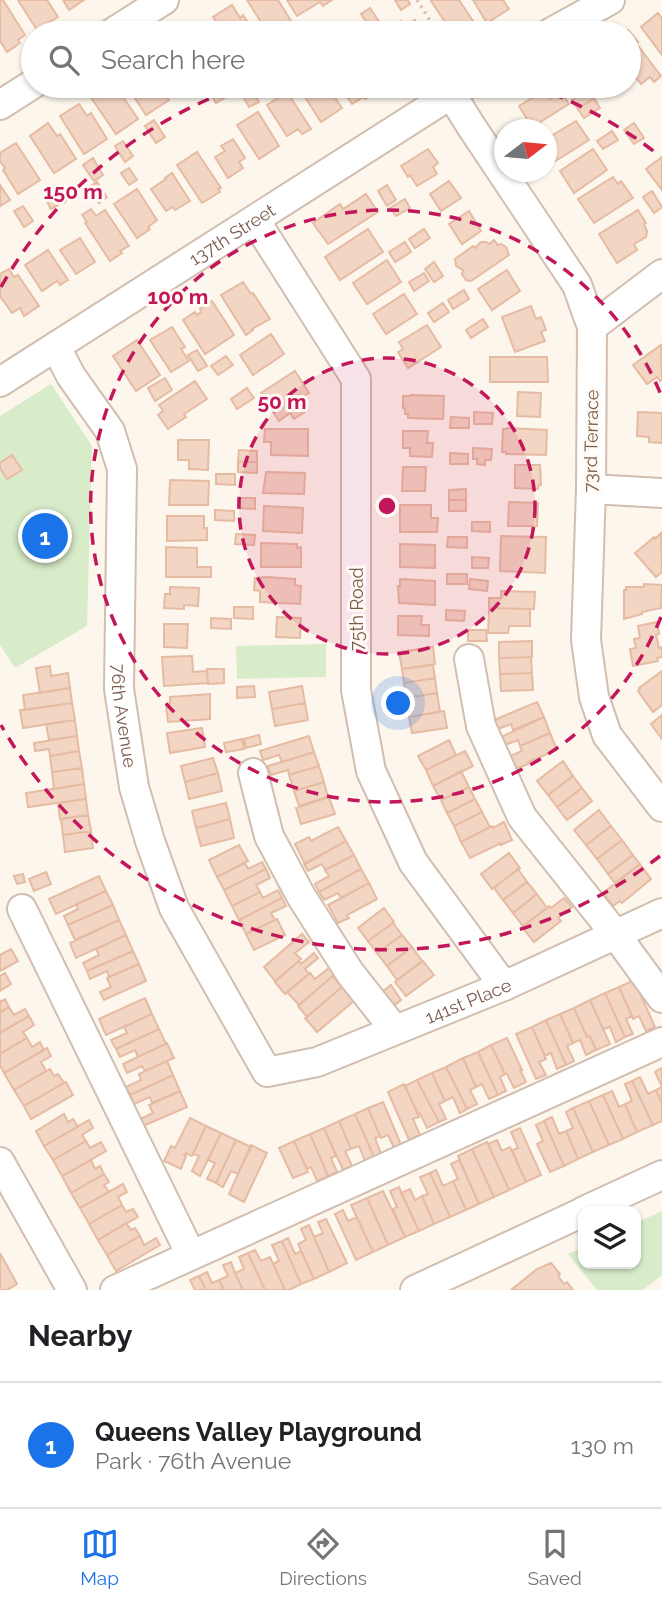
<!DOCTYPE html>
<html lang="en">
<head>
<meta charset="utf-8">
<style>
	body { margin:0; font-family:Raleway,sans-serif; background:#f6f6f6; color:#202124 }
	.controls { position:absolute; right:21px; bottom:21px; display:grid; overflow:hidden; border-radius:14px; box-shadow:0 2px 5px #0004 }
	.controls button { width:63px; height:63px; display:grid; place-items:center; padding:0; border:0; border-bottom:2px solid #e0e0e0; background:#fff; color:#202124; font:35px sans-serif }
	.compass { position:absolute; left:494px; top:119px; width:63px; height:63px; border-radius:50%; background:#fff; box-shadow:0 2px 5px #0004; rotate:74deg }
	.you { position:absolute; left:399px; top:704px; width:24px; height:24px; margin:-18px; border:5px solid #fff; border-radius:50%; background:#1a73e8; box-shadow:0 0 0 10px #1a73e833 }
	.badge { display:grid; place-items:center; width:46px; height:46px; border-radius:50%; background:#1a73e8; color:#fff; font-size:23px; font-weight:700 }
	.pin { position:absolute; translate:-50% -50%; border:4px solid #fff; box-shadow:0 2px 7px #0006 }
	.list { margin:0; padding:0; list-style:none }
	h2 { display:flex; justify-content:space-between; align-items:center; height:91px; margin:0; padding:0 28px; font-size:30px }
	h2 small { font-size:23px; font-weight:400; color:#757577 }
	.list li { display:grid; grid-template-columns:46px 1fr auto; gap:21px; align-items:center; box-sizing:border-box; height:126px; padding:0 28px; border-top:2px solid #e0e0e0 }
	.list b { display:block; font-size:26px; white-space:nowrap }
	.list p { margin:0; font-size:23px; white-space:nowrap; color:#757577 }
	.list em { font-size:23px; font-style:normal; color:#757577 }
	.icon { flex:none; width:38px; height:38px; fill:none; stroke:currentColor; stroke-width:2; stroke-linecap:round; stroke-linejoin:round }
	.map { position:relative; flex:none; width:662px; height:1290px; overflow:hidden }
	.search { position:absolute; background:#fff; box-shadow:0 2px 5px #0004; left:21px; right:21px; top:21px; height:77px; display:flex; align-items:center; gap:18px; box-sizing:border-box; padding:0 24px; border-radius:38px; color:#757577; font-size:26px }
	.sheet { height:217px; background:#fff }
	nav { display:flex; justify-content:space-around; align-items:center; box-sizing:border-box; height:98px; border-top:2px solid #e0e0e0; background:#fff; font-size:19px; color:#757577 }
	nav a { display:grid; justify-items:center; gap:4px }
	nav .on { color:#1a73e8 }
	.map>svg:first-child { display:block }
	.green { fill:#d8ecc9 }
	.building { fill:#f3d5c3; stroke:#e6bba3; stroke-width:2 }
	.lines { fill:none; stroke-linecap:round; stroke-linejoin:round }
	.minor-casing { stroke:#d1beb0; stroke-width:32 }
	.path { stroke:#d9b8a5; stroke-width:3.5; stroke-dasharray:2 5; stroke-linecap:butt }
	.minor { stroke:#fff; stroke-width:28 }
	.ring { fill:none; stroke:#c2185b; stroke-width:3.5; stroke-dasharray:12 9 }
	.labels { text-anchor:middle; dominant-baseline:central; stroke-width:6; stroke-linejoin:round; paint-order:stroke }
	.street-label { font-size:18px; fill:#7a5c4d; stroke:#fffaf3 }
	.centre { fill:#c2185b; stroke:#fffaf3; stroke-width:3.5 }
	.ring-label { font-size:21px; text-anchor:middle; font-weight:bold; fill:#c2185b; stroke:#fffaf3; stroke-width:6; stroke-linejoin:round; paint-order:stroke }
</style>
</head>
<body>
<div class="map">
<svg width="662" height="1290" viewBox="0 0 662 1290">
	<rect width="100%" height="100%" fill="#fdf6ec"/>
	<!-- green -->
	<path class="green" d="M51,384L92,446L87,626L15,668L0,645V416Z
		M326,644V677L237,679L236,646Z
		M662,1211V1275L643,1290H597L568,1254L583,1247V1264H636V1223Z"/>
	<!-- building -->
	<path class="building" d="M0,0H3L25,35L18,40L20,43L7,52L0,41Z
		M18,0H47L58,17L37,30Z
		M63,0H84L69,10Z
		M247,0H278L291,21L272,33H268Z
		M287,0H332L323,6L320,2L297,16Z
		M395,0H408L410,4L401,10Z
		M432,0H459L473,21L461,29L463,32L461,33H448L442,24L445,22L431,1Z
		M473,0H503L509,9L487,23Z
		M232,5L240,18L243,15L255,33H224L213,17Z
		M370,8L380,23L371,29L361,14Z
		M658,13L662,18V55L641,27Z
		M415,20L423,33H394L390,28L401,21L404,27Z
		M201,24L207,33H187Z
		M628,30L638,42L636,43L661,76L654,82L650,77L641,84L629,69V33H625Z
		M104,86H110L117,96L121,94L138,119L116,134L90,96Z
		M127,86H160L169,100L146,115Z
		M172,86H192L178,95Z
		M209,86H219L226,97L216,103L207,87Z
		M249,86L259,102L249,107L240,91Z
		M298,86H327L342,108L321,122Z
		M340,86H370L375,93L365,99L364,97L352,104Z
		M596,86H625L616,92L614,90L605,97Z
		M588,89L594,98L578,109L572,100Z
		M545,90L550,99L561,92L569,104L532,127L519,106Z
		M287,92L311,129L302,134L298,129L287,136L267,105Z
		M594,98L600,108L584,118L578,109Z
		M79,104L87,116L91,113L107,139L84,154L60,116Z
		M258,112L279,146L259,159L237,125Z
		M154,120L165,137L156,143L145,126Z
		M576,121L589,140L549,165L546,161V139Z
		M48,123L57,136L60,134L76,159L54,173L30,136Z
		M634,123L644,138L634,144L624,130Z
		M612,131L618,140L603,149L597,141Z
		M233,139L245,158L239,162L243,168L228,178L215,157L225,151L221,146Z
		M123,141L133,156L125,162L115,146Z
		M16,143L40,180L18,194L3,170L5,168L0,161V153Z
		M428,149L438,163L433,167L437,174L417,186L410,175L408,177L401,166Z
		M593,149L607,170L574,193L560,171Z
		M197,152L221,188L218,189L220,192L202,203L177,165Z
		M662,157V190L646,169Z
		M93,158L103,175L94,181L83,165Z
		M129,168L137,180L129,185L121,173Z
		M172,173L190,201L175,210L173,207L166,211L151,189L166,179L165,178Z
		M613,177L618,184L621,181L633,198L594,223L578,199Z
		M449,181L461,198L441,211L430,194Z
		M97,182L107,197L99,203L88,188Z
		M0,185L10,200L0,206Z
		M56,185L65,201L51,209L42,192Z
		M387,185L396,200L387,206L378,191Z
		M137,189L157,220L148,227L150,229L137,238L114,204Z
		M652,191L662,207L654,213L643,197Z
		M366,194L378,212L328,244L313,223L340,204L343,209Z
		M405,199L410,208L396,216L390,208Z
		M23,206L33,221L24,227L14,211Z
		M91,209L96,216L105,210L129,246L120,251L122,253L110,261L85,223L87,222L82,215Z
		M638,210L646,223L644,224L647,231L646,237L634,244L637,250L617,263L599,234Z
		M469,211L481,231L462,244L449,224Z
		M368,229L383,252L340,280L325,257Z
		M424,229L430,238L415,248L409,239Z
		M80,238L95,262L76,274L60,250Z
		M494,240L498,245L501,244L506,247L509,255L471,281L466,280L462,274L463,270L456,266L455,259L473,246L475,248L481,242H486L489,244Z
		M405,242L411,252L395,262L389,252Z
		M48,250L68,280L60,285L57,281L42,291L25,265Z
		M387,260L401,282L367,304L353,283Z
		M434,262L443,276L434,282L425,269Z
		M9,269L14,277L18,275L39,306L24,316L20,308L12,313L0,296V274Z
		M507,270L520,291L492,310L478,289Z
		M424,273L429,281L414,291L409,282Z
		M243,282L251,294L253,293L270,319L252,329L253,330L246,335L221,295Z
		M464,290L469,299L453,309L448,300Z
		M404,294L417,314L386,334L373,314Z
		M212,301L234,335L205,354L183,320L195,312L197,315L201,312L200,309Z
		M443,303L449,312L434,322L428,313Z
		M531,306L536,319L541,317L546,330L541,332L545,341L515,352L502,317Z
		M483,319L488,327L471,338L466,330Z
		M427,325L441,347L408,368L398,352L403,349L399,342Z
		M172,327L185,347L181,349L189,361L171,372L150,340Z
		M271,334L284,354L253,375L240,355Z
		M137,340L160,375L136,391L113,356Z
		M661,345L662,380L660,381L657,377L647,384L633,365Z
		M197,350L207,366L198,371L188,355Z
		M226,356L233,365L218,375L211,366Z
		M490,357H547L548,382H490Z
		M295,371L309,393L301,398L308,410L294,419L290,413L279,421L261,393Z
		M165,378L172,390L155,401L148,388Z
		M195,381L207,399L184,414L186,417L168,429L158,415L163,411L159,405Z
		M247,388L254,398L237,409L231,399Z
		M518,392L541,393L540,417L517,416Z
		M411,395L444,396L443,419L408,418V414H405V408H403V396H411Z
		M474,412L493,413L492,424H474Z
		M638,412L662,413V443L649,442V437L637,436Z
		M451,417L469,418V428H450Z
		M507,428L547,430L546,455L506,454V452H502L503,429H507Z
		M265,429H308V456L271,455V442H264Z
		M403,431H428L427,443H433L432,457L410,456V448H403Z
		M178,440H209L208,470L189,469V460H178Z
		M473,448L492,449L491,460H485V465L477,464V459H473Z
		M239,450L257,451V462H238Z
		M450,453L468,454V464H450Z
		M12,455L22,470L7,479L0,468V463Z
		M238,462H257V473L238,472Z
		M515,465H540L541,485H539L538,489L515,488Z
		M403,467H426L425,491H402Z
		M266,472L305,473L304,494L263,493Z
		M216,474H235V485L216,484Z
		M170,480L209,481L208,505H169Z
		M466,489V500H449V490Z
		M238,498H255V509L238,508Z
		M449,500H466V511H449Z
		M509,502L538,503L537,526H508Z
		M400,505H431V518H438L437,532H400Z
		M264,506L303,508L302,533L263,531Z
		M215,510L234,511V521L215,520Z
		M167,516H204V528H207V540L167,541Z
		M472,522H490V532L472,531Z
		M661,533L662,572L656,577L635,553L654,537L655,539Z
		M236,534L255,535L254,545L235,544Z
		M501,536L546,537L545,573L500,571Z
		M448,537H467V548L447,547Z
		M261,543L297,544V548L301,547V567H261Z
		M400,544L435,545V568L400,567Z
		M166,547L197,548V567H211V577H166Z
		M472,557L489,558L488,568H472Z
		M447,574H467V584H447Z
		M266,577L295,579V585L301,586L300,604L260,602V591L254,590L255,578Z
		M400,579L435,581V605L399,603L398,586H400Z
		M470,579L488,581L487,591L469,589Z
		M644,584L662,585L661,608L642,612V614L624,619V590H626V587H644Z
		M170,587L199,588L198,606L184,605V609L164,608L165,594H170Z
		M501,591L535,592L534,609L489,608V598H501Z
		M234,607H253V619L234,618Z
		M489,608L530,609V626H509L508,633H488Z
		M446,610L465,611L464,621L446,620Z
		M398,616H422L421,625H429V636L398,635Z
		M277,617L301,618L300,638L276,637Z
		M211,618L231,619V629L211,628Z
		M657,622L659,634L656,635L659,648L662,647V657L657,658L658,661L633,666L630,649L636,648L634,639L640,638L638,626Z
		M164,624H188L187,648L164,647Z
		M468,630H486L487,641H468Z
		M532,641V657L499,658V642Z
		M433,647L435,664L402,669L399,652Z
		M192,656L193,672L207,671L208,683L164,686L162,657Z
		M531,657L532,673L500,674L499,658Z
		M433,665L435,678L404,683L402,669Z
		M50,666L51,676L68,673L70,688L40,693L36,668Z
		M207,669H224V683L208,684Z
		M662,671V705L653,712L638,691L640,689L639,688Z
		M532,673L533,690L501,691L500,674Z
		M435,678L437,693L406,698L404,683Z
		M254,686L255,697L237,698V687Z
		M302,686L305,703L272,709L269,692Z
		M70,688L72,703L25,710L23,695Z
		M437,693L440,712L409,717L406,698Z
		M210,694V719L168,722L166,705L170,704V697Z
		M537,702L544,717L513,730L511,724L498,729L494,720Z
		M72,703L75,720L23,728L20,710Z
		M305,703L308,720L275,726L272,709Z
		M444,711L447,728L412,733L409,717Z
		M662,715V739L651,724Z
		M544,717L550,733L520,746L518,740L503,746L499,738Z
		M75,720L77,736L49,740L46,724Z
		M202,728L205,747L170,753L167,733Z
		M550,733L557,750L528,762V764L513,770L508,757L522,751L520,746Z
		M259,735L261,744L246,748L244,739Z
		M77,736L79,751L50,756L49,749L35,751L34,743Z
		M309,736L314,752L282,762L279,755L263,760L260,751Z
		M242,739L244,749L226,752L224,743Z
		M449,740L456,755L426,770L418,756Z
		M79,751L82,768L52,772L50,756Z
		M465,751L473,766L433,786L426,770Z
		M314,752L319,766L289,775L288,770L271,775L268,766Z
		M213,758L218,773L185,782L181,766Z
		M563,761L573,776L548,795L537,781Z
		M319,766L324,782L294,791L289,775Z
		M82,768L84,784L54,789L52,772Z
		M461,771L469,787L441,800L433,786Z
		M218,773L222,791L189,799L185,782Z
		M573,776L582,788L557,807L548,795Z
		M324,782L328,797L299,806L294,791Z
		M84,784L86,799L28,807L26,793Z
		M469,787L475,799L447,813L441,800Z
		M582,788L592,801L567,820L557,807Z
		M329,797L335,814L301,824L296,808Z
		M86,799L88,815L60,819L58,803Z
		M475,799L482,812L454,826L447,813Z
		M226,803L230,819L196,828L192,811Z
		M599,810L611,826L586,845L574,830Z
		M482,812L490,827L461,842L454,826Z
		M88,815L91,831L63,835L61,819Z
		M230,819L234,838L201,846L196,828Z
		M504,822L512,840L501,845V843L470,858L461,842L492,826L493,828Z
		M611,826L622,840L597,859L586,845Z
		M338,827L346,841L305,864L295,844L309,837L311,841Z
		M91,831L93,848L65,852L63,835Z
		M622,840L633,855L608,874L597,859Z
		M346,841L354,855L325,870L322,864L308,871L304,864Z
		M239,845L248,861L217,877L209,860Z
		M509,853L520,868L492,889L481,874Z
		M354,855L361,869L319,892L315,884L329,876L325,870Z
		M633,855L640,864L615,883L608,874Z
		M262,862L266,869L224,890L217,877L245,863L248,869Z
		M640,864L651,879L622,903L620,901L613,906L603,893Z
		M266,869L270,878L256,885L260,892L232,906L224,890Z
		M361,869L369,883L341,898L338,893L324,900L319,892Z
		M518,869L527,882L503,900L494,888Z
		M46,872L51,884L34,891L29,879Z
		M23,874L25,882L17,884L14,876Z
		M99,876L106,891L56,914L49,899Z
		M527,882L537,894L513,913L503,900Z
		M369,883L377,899L347,915L349,918L338,923L328,905Z
		M278,890L282,898L239,920L232,906L260,892L263,898Z
		M106,891L113,905L68,925L64,916L78,909L76,904Z
		M537,894L547,908L523,926L513,913Z
		M282,898L286,906L271,913L275,920L246,934L239,920Z
		M564,898L572,907L558,918L561,921L534,942L522,927L549,906L551,908Z
		M113,905L119,920L75,940L68,925Z
		M384,908L394,922L368,941L358,928Z
		M277,919L285,935L254,950L246,934Z
		M119,920L126,935L76,958L70,943Z
		M393,923L402,935L377,953L368,941Z
		M302,934L309,942L295,953L301,959L275,981L264,967Z
		M126,935L133,951L87,971L83,963L99,955L96,949Z
		M402,935L412,947L387,966L377,953Z
		M412,947L422,961L397,980L387,966Z
		M11,949L18,961L0,971V955Z
		M133,951L139,964L109,977L107,971L90,979L87,971Z
		M314,953L318,958L305,969L309,974L285,994L275,982L299,961L301,964Z
		M423,961L434,975L406,996L395,982Z
		M139,964L146,981L104,1000L100,992L111,987L107,978Z
		M330,967L335,974L299,1005L287,992L310,973L315,979Z
		M5,973L11,984L0,991V976Z
		M333,976L342,987L307,1017L298,1006Z
		M634,980L655,1027L646,1031L639,1016L633,1019L619,987Z
		M391,985L401,1000L393,1006L382,992Z
		M342,987L354,1001L317,1032L305,1018Z
		M619,987L632,1016L626,1019L633,1034L625,1037L605,993Z
		M605,993L625,1037L616,1042L610,1027L603,1029L590,1000Z
		M145,998L152,1014L106,1035L99,1019Z
		M5,999L9,1007L0,1012V1000L1,1002Z
		M590,1000L610,1044L596,1050L590,1036L587,1037L574,1008Z
		M9,1007L14,1015L25,1009L29,1016L0,1033V1012Z
		M574,1008L587,1037L590,1036L596,1050L586,1055L580,1040L573,1043L560,1014Z
		M152,1014L159,1029L116,1049L111,1040L127,1033L124,1027Z
		M560,1014L573,1043L567,1046L574,1061L566,1065L546,1020Z
		M29,1016L34,1025L23,1032L27,1038L0,1054V1033Z
		M546,1020L566,1065L557,1069L551,1053L545,1056L532,1027Z
		M532,1027L546,1059L539,1062L546,1075L536,1079L516,1034Z
		M159,1029L166,1044L138,1057L135,1050L120,1057L116,1049Z
		M27,1038L32,1047L40,1042L44,1050L4,1073L0,1065V1054Z
		M507,1038L522,1070H520L526,1082L514,1088L507,1074H505L491,1045Z
		M167,1043L174,1058L145,1071L142,1066L127,1073L123,1064Z
		M491,1045L505,1074L500,1077L506,1091L498,1095L478,1052Z
		M47,1048L51,1056L41,1062L46,1071L14,1090L4,1073Z
		M478,1052L498,1095L489,1099L482,1084L476,1087L463,1058Z
		M463,1058L476,1087L470,1090L477,1104L467,1109L446,1067Z
		M167,1061L173,1075L130,1095L126,1087L141,1080L139,1074Z
		M446,1067L467,1109L460,1113L453,1097L445,1101L432,1073Z
		M662,1068V1103L656,1090L662,1087L655,1072Z
		M50,1069L54,1076L58,1074L64,1083L24,1106L14,1090Z
		M432,1073L445,1101L439,1104L446,1119L439,1122L417,1080Z
		M173,1075L180,1091L152,1103L150,1097L134,1104L130,1095Z
		M640,1077L648,1094L656,1090L662,1103V1121L653,1125L632,1081Z
		M417,1080L439,1122L427,1128L420,1113L418,1114L405,1086Z
		M632,1081L653,1125L637,1132L625,1104L632,1101L625,1084Z
		M66,1082L73,1095L31,1119L24,1106Z
		M404,1084L419,1117L413,1119L420,1135L409,1140L388,1092Z
		M180,1091L187,1107L141,1127L138,1120L153,1113L149,1105Z
		M612,1091L619,1107L625,1104L637,1132L623,1139L603,1095Z
		M603,1095L623,1139L609,1145L589,1101Z
		M589,1101L609,1145L593,1152L573,1108Z
		M383,1102L402,1147L395,1150L388,1135L381,1138L368,1108Z
		M368,1108L380,1136L375,1138L381,1154L374,1157L355,1114Z
		M573,1108L593,1152L578,1159L566,1131L573,1128L566,1112Z
		M64,1114L68,1122L73,1119L78,1127L44,1146L36,1131Z
		M355,1114L374,1157L365,1161L359,1146L351,1149L339,1121Z
		M552,1117L559,1134L566,1131L578,1159L564,1166L544,1121Z
		M190,1118L206,1126L192,1156L186,1153L184,1155L186,1156L181,1169L164,1161L171,1146L175,1148Z
		M89,1120L93,1128L82,1135L86,1141L53,1160L44,1146Z
		M339,1121L351,1149L345,1151L352,1166L343,1170L324,1128Z
		M544,1121L564,1166L550,1172L537,1144L543,1141L536,1125Z
		M206,1126L221,1133L200,1176L192,1171L199,1156L193,1154Z
		M324,1128L336,1156L331,1158L337,1172L328,1176L310,1134Z
		M520,1128L541,1175L526,1182L512,1150L518,1148L511,1132Z
		M221,1133L236,1140L216,1183L207,1179L215,1163L208,1160Z
		M310,1134L328,1176L317,1181L311,1167L307,1169L294,1141Z
		M236,1140L251,1147L238,1174L231,1171L223,1187L216,1183Z
		M497,1140L502,1151L510,1147L526,1182L509,1190L488,1144Z
		M86,1141L90,1148L101,1142L106,1151L62,1176L53,1160Z
		M294,1141L308,1172L293,1178L279,1148Z
		M487,1142L509,1190L494,1197L472,1149Z
		M251,1145L267,1153L244,1202L229,1194Z
		M472,1149L494,1197L479,1204L458,1156Z
		M91,1160L95,1169L100,1166L104,1174L71,1193L62,1176Z
		M459,1160L479,1204L466,1210L453,1181L458,1179L451,1164Z
		M436,1170L443,1186L453,1181L466,1210L450,1217L430,1173Z
		M430,1173L450,1217L434,1224L422,1196L428,1194L420,1177Z
		M104,1174L109,1182L104,1185L109,1192L80,1208L71,1193Z
		M123,1184L127,1192L118,1197L122,1205L89,1224L80,1208Z
		M399,1187L419,1231L405,1237L393,1209L397,1207L390,1191Z
		M410,1189L415,1200L422,1196L434,1224L419,1231L401,1193Z
		M383,1191L405,1237L388,1245L367,1198Z
		M367,1198L388,1245L373,1252L351,1205Z
		M122,1205L126,1212L133,1209L138,1217L98,1240L89,1224Z
		M343,1210L348,1221L357,1217L373,1252L356,1260L335,1214Z
		M326,1219L347,1263L329,1272L314,1237L323,1233L318,1222Z
		M126,1223L131,1230L135,1228L140,1236L107,1255L98,1240Z
		M309,1225L329,1272L314,1279L298,1244L306,1240L301,1229Z
		M140,1236L144,1245L156,1238L160,1245L116,1271L107,1255Z
		M288,1238L295,1254L301,1251L314,1279L301,1284L282,1241Z
		M282,1241L301,1284L289,1290H285L273,1264L279,1261L272,1245Z
		M255,1250L261,1261L270,1257L285,1290H265L248,1253Z
		M0,1253L17,1284L7,1290H0Z
		M248,1253L265,1290H243L235,1273L244,1269L239,1257Z
		M231,1262L235,1273L243,1290H224L219,1280L228,1276L223,1265Z
		M551,1263L560,1274L558,1276L564,1284L567,1282L573,1290H511L537,1269Z
		M207,1272L212,1283L219,1280L224,1290H206L199,1276Z
		M199,1276L206,1290H195L190,1280Z"/>
	<g class="lines">
		<!-- minor casing -->
		<g class="minor-casing">
			<g id="minor">
				<path d="M112,33L164,0"/>
				<path d="M550,33L610,0"/>
				<path d="M451,94L471,126L577,285L592,327L591,489L586,640L594,697L607,735L662,807"/>
				<path d="M0,105L33,84"/>
				<path d="M255,220L356,379V690L371,771L413,862L504,986"/>
				<path d="M592,327L662,274"/>
				<path id="s1" d="M56,347L71,376L110,431L122,469L119,689L134,787L150,841L174,908L267,1072L317,1062L504,986L662,913"/>
				<path id="s2" d="M0,382L464,86"/>
				<path d="M591,489L662,493"/>
				<path d="M469,659L481,726L522,817L616,935L662,998"/>
				<path d="M253,773L269,836L301,896L350,973L395,1030"/>
				<path d="M22,909L191,1255"/>
				<path d="M0,1162L72,1290"/>
				<path d="M584,1211L662,1175"/>
				<path d="M115,1290L662,1042"/>
				<path d="M415,1290L583,1212"/>
			</g>
		</g>
		<!-- path -->
		<path class="path" d="M417,0L438,33"/>
		<!-- minor -->
		<use href="#minor" class="minor"/>
	</g>
	<!-- distance rings -->
	<circle cx="387" cy="506" r="148" fill="#c2185b" fill-opacity=".12"/>
	<g class="ring">
		<circle cx="387" cy="506" r="148"/>
		<path d="M661 617A296 296 0 1 1 661 395"/>
		<path d="M660 856A444 444 0 0 1 1 725M1 287A444 444 0 0 1 242 86M532 86A444 444 0 0 1 660 156"/>
	</g>
	<g class="labels">
		<!-- street labels -->
		<g class="street-label">
			<text stroke="none"><textPath href="#s2" startOffset="275">137th Street</textPath></text>
			<text transform="translate(591 441) rotate(-89)">73rd Terrace</text>
			<text transform="translate(356 609) rotate(-90)">75th Road</text>
			<text stroke="none"><textPath href="#s1" startOffset="387">76th Avenue</textPath></text>
			<text stroke="none"><textPath href="#s1" startOffset="989">141st Place</textPath></text>
		</g>
	</g>
	<circle cx="387" cy="506" r="10" class="centre"/>
	<g class="ring-label">
		<text x="73" y="199">150 m</text>
		<text x="178" y="304">100 m</text>
		<text x="282" y="409">50 m</text>
	</g>
</svg>
<div class="controls">
<button><svg class="icon" aria-label="layers" viewBox="0 0 24 24"><path d="M12 4l9 5-9 5-9-5zM3 14l9 5 9-5"/></svg></button>
</div>
<svg class="compass" viewBox="-18 -18 36 36"><path d="M0-13l5 13h-10z" fill="#e53935"/><path d="M0 13l5-13h-10z" fill="#757577"/></svg>
<div class="you"></div>
<div class="pin badge" style="left:45px;top:536px">1</div>
<div class="search"><svg class="icon" aria-label="search" viewBox="0 0 24 24"><circle cx="10" cy="10" r="6"/><path d="M15 15l6 6"/></svg>Search here</div>
</div>
<section class="sheet">
<h2>Nearby<small></small></h2>
<ul class="list">
<li><span class="badge">1</span><div><b>Queens Valley Playground</b><p>Park · 76th Avenue</p></div><em>130 m</em></li>
</ul>
</section>
<nav>
<a class="on"><svg class="icon" aria-label="map" viewBox="0 0 24 24"><path d="M3 6l6-2 6 2 6-2v14l-6 2-6-2-6 2zM9 4v14M15 6v14"/></svg>Map</a>
<a><svg class="icon" aria-label="directions" viewBox="0 0 24 24"><path d="M12 3l9 9-9 9-9-9zM9 14v-3h6M13 9l2 2-2 2"/></svg>Directions</a>
<a><svg class="icon" aria-label="saved" viewBox="0 0 24 24"><path d="M7 4h10v16l-5-4-5 4z"/></svg>Saved</a>
</nav>
</body>
</html>
